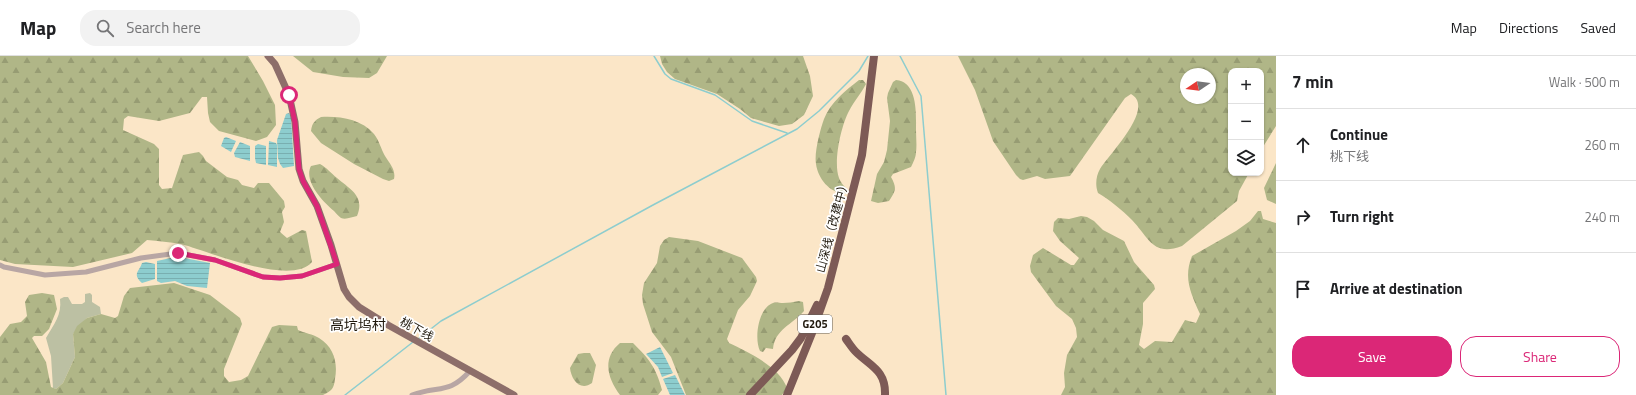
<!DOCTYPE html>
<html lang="en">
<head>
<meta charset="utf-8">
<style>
	body { margin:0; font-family:"Titillium Web","Noto Sans SC",sans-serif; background:#f2f2f2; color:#202124 }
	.controls { position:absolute; right:12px; top:12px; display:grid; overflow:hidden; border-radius:8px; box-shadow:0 1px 3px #0004 }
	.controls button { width:36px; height:36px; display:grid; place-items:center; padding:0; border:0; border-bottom:1px solid #e0e0e0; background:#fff; color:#202124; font:20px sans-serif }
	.compass { position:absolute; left:1180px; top:12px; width:36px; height:36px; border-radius:50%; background:#fff; box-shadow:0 1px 3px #0004; rotate:257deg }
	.stop { position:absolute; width:12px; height:12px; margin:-9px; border:3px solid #db2777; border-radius:50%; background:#fff }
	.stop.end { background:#db2777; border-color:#fff; box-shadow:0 1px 4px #0008 }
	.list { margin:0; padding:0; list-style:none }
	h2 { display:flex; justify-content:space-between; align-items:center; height:52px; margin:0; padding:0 16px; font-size:17px }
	h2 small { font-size:13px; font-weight:400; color:#757577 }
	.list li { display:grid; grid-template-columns:26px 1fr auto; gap:12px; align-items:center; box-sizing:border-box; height:72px; padding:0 16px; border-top:1px solid #e0e0e0 }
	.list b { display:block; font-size:15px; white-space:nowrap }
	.list p { margin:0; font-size:13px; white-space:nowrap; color:#757577 }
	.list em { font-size:13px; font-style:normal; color:#757577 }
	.actions { display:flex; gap:8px; padding:12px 16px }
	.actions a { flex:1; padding:9px 0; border:1px solid #db2777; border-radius:16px; text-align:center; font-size:14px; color:#db2777 }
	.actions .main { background:#db2777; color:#fff }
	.icon { flex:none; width:22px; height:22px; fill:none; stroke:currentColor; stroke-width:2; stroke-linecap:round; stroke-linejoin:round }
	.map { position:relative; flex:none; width:1276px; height:339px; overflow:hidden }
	header { display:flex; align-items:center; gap:24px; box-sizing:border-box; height:56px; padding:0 20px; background:#fff; border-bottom:1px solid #e0e0e0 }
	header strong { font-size:19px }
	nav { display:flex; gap:22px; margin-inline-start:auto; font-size:14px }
	.search { width:280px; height:36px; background:#f2f2f2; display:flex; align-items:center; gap:10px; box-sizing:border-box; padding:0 14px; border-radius:16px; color:#757577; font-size:15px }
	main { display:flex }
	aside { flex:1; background:#fff }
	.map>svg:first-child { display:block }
	.grass { fill:#bcc0a3 }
	.forest { fill:url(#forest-firs); fill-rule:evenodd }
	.water { fill:url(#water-rules) }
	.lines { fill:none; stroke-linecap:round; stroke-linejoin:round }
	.stream { stroke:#8dcdce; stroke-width:1.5 }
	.minor { stroke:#b8a6a4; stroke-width:5 }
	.major { stroke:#8d6e6a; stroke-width:7 }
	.highway { stroke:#7d5a56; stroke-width:8 }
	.route { stroke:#db2777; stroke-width:5 }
	.labels { text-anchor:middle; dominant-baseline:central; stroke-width:3.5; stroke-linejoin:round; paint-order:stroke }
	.shield { fill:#fff; stroke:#625d55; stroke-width:1 }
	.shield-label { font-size:11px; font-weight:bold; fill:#1f180c }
	.street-label { font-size:12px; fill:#1f180c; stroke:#fff }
	.quarter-label { font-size:14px; fill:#1f180c; stroke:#fff }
</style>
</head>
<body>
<header>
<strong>Map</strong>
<div class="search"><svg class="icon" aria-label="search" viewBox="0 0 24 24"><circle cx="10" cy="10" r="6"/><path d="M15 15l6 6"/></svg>Search here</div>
<nav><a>Map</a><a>Directions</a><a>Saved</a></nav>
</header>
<main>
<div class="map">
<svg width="1276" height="339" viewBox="0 0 1276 339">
	<defs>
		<pattern id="forest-firs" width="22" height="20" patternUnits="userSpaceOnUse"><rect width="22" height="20" fill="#b0b687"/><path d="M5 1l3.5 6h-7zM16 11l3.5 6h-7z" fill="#979c73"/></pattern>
		<pattern id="water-rules" width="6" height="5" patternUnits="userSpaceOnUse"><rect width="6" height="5" fill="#8dcdce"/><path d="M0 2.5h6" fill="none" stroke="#79afb0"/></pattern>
	</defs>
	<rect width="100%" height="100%" fill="#fbe6c7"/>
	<!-- grass -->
	<path class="grass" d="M90,237L92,239V246L100,251L101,258L87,262L73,278L75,301L63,327L56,333L53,332L51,300L46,282C54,268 62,259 60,243L64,241H68L72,248H82L85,246V238Z"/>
	<!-- forest -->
	<path class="forest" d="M0,0H248L263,25L275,49L276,69L267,81L256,85L219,75L210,66L208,57L207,41H202L190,57L159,65L128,60L124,63L123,74L154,88L159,93V129L162,133L172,132L183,99L199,96L203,100L206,105L227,121L238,124L242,129L254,132L258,127H269L284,145L285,151L282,156L284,166L280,176L287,182L302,174L306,175L312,206C291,231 208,195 181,188C170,186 158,185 147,184L132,197L73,211L15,208L0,204Z
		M293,0H387L377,17L369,22L343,21L313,16Z
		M660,0H803L810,20L813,40L804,59L792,68L779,70L751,62L740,53L717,38L675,23L667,16L662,8Z
		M958,0H1276V70L1261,94V15H1231V117H1249L1239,135L1237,145L1182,190C1153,201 1149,182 1132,164C1122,154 1110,144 1098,137C1095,129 1096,120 1100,113C1109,98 1156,52 1131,38L1125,42L1070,120L1045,123L1037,120L1023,124L1020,123L1016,119L993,85L975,34ZM1186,18H1210V42H1186Z
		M859,24H863L866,28C861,38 854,45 849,55C841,70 833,106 839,122C841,128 845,130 848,135L847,137C831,139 818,123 816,108C814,97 820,74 824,63C830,47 846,34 859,24Z
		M896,24C918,26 916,58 916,74C916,81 917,89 916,96C916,101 913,107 911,111L893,118L891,121C897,132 896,134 889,145L878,147L871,145L877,118L884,106L887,94L890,65L887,42L888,37L893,26Z
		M321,61C340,60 361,63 374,78C379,84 381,93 385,100C390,108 396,114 394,123L389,125L383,123L354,108L321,87L311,75C312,67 315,64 321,61Z
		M1276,107V148L1267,144L1264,132Z
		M320,108C327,112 331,117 337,122C351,134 365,140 357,160C352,161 346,164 341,162C338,160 336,157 334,155C323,146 303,125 311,110Z
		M1258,155H1261L1263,163L1276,167V339H1061L1065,331L1064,317L1067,299L1077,281L1076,272L1072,263L1056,250L1031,216L1030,210L1033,199L1043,192L1071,209H1074L1079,202L1060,185L1053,175L1054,166L1058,162L1069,163L1081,160L1087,161L1094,165L1103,174L1124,185L1134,206L1154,229L1155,233L1143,247V268L1139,289L1144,293L1155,285L1172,286L1185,264L1196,267L1200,258C1191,238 1183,222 1192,200L1236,175L1250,165Z
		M669,181L698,185L742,202L756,221L757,225L750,240L738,254L727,283L729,287C748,296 780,311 787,332L782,339H686L671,301L652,276L643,248L642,239L644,227L657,207L660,190L664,184Z
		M174,227L210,239L240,262L242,268L224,313V320L229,326L241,324L248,320L272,271L279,269L297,270L298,274C304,277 313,278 319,282C334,291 338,307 335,323C334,332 332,335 323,339H0V281L10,268L21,266L27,260L25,246L29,239L42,237L54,239L57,253L49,273L42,280H34L32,282L46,306L51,331L56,333L63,327L75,301L73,278L77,270L87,262L101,258L115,262L118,260L124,240L130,232Z
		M799,245L803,246L804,255C792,269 775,273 773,293L766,292L763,296L760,295C754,283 758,252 773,247C777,246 779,247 783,247C788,247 793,246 799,245Z
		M620,287H633C649,303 656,311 662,334L658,339H620C607,322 602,302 620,287Z
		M584,297H590L596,309L592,327C580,336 571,323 570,312L578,298Z"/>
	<!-- water -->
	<path class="water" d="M289,57L291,61L294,110L283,112L280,108L278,102L277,84L286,58Z
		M226,81L236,85L231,96L221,90L224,82Z
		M269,85L276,87L277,89V111L268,109Z
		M240,86L250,90V105L235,101L234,97Z
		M258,88L266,90V109L256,107L255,102V90Z
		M175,201L184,202L210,207L207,232L187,230L175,225L161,227L157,225V205Z
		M146,206L155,208V223L142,227C132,218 139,216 142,207Z
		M660,291L673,317L662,321L658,311L646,298Z
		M675,319L685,339H670L663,323Z"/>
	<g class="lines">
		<!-- stream -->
		<path class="stream" d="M654,0L665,18L671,23L715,39L752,65L787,77
			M900,0L921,40L946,339
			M418,283L441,265L653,149L797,73L819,55L859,15L868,0
			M345,339L413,286"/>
		<!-- minor -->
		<path class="minor" d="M0,209L4,211L45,219L86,216L141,202L178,197L215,204L263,221L280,222L302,220L337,208
			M412,339C440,329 448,339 470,315"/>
		<!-- major -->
		<path class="major" d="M268,0L275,8L289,39L295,66L299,113L303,125L317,150L331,189L344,233L349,241L359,251L388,269L514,339"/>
		<!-- highway -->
		<path class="highway" d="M846,283C849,287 852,292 856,296C870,310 886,314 885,339
			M750,339L792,294L801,282L817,249
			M787,339L812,277L828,232L852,138L862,99L874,0"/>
	</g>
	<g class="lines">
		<!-- route -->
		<path class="route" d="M178,197L215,204L263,221L280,222L302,220L337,208L317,150L303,125L299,113L295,66L289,39"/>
	</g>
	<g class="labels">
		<!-- shield labels -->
		<rect class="shield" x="798" y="259" width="34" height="18" rx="3"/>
		<g class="shield-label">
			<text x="815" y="268">G205</text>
		</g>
		<!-- street labels -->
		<g class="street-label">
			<text transform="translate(832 170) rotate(-75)">山深线（改建中）</text>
			<text transform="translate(417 273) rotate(29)">桃下线</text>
		</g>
		<!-- quarter labels -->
		<g class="quarter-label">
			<text x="358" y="268">高坑坞村</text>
		</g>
	</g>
</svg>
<div class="controls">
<button>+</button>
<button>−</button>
<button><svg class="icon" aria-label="layers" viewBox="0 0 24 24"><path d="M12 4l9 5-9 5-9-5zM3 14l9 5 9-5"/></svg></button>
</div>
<svg class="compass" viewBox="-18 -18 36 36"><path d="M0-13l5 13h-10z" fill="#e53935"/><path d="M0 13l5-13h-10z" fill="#757577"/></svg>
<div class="stop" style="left:289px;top:39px"></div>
<div class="stop end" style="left:178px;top:197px"></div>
</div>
<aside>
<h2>7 min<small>Walk · 500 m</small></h2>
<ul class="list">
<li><svg class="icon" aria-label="ahead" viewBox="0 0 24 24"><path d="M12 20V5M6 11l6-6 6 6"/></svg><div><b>Continue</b><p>桃下线</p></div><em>260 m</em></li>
<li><svg class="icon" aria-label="right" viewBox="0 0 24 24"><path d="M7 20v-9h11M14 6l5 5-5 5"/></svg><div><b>Turn right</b></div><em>240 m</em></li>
<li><svg class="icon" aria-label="arrive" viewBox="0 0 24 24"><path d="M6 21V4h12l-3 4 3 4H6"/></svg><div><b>Arrive at destination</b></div></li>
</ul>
<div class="actions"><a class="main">Save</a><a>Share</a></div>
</aside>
</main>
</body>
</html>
